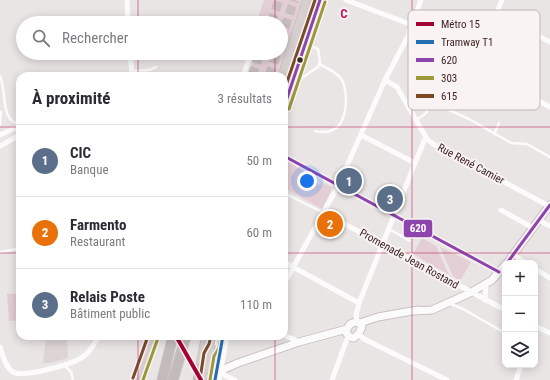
<!DOCTYPE html>
<html lang="fr">
<head>
<meta charset="utf-8">
<style>
	body { margin:0; font-family:"Roboto Condensed",sans-serif; background:#f7f7f7; color:#2b2b33 }
	.controls { position:absolute; right:12px; bottom:12px; display:grid; overflow:hidden; border-radius:8px; box-shadow:0 2px 10px #0003 }
	.controls button { width:36px; height:36px; display:grid; place-items:center; padding:0; border:0; border-bottom:1px solid #e1e1e2; background:#fff; color:#2b2b33; font:20px sans-serif }
	.you { position:absolute; left:307px; top:181px; width:14px; height:14px; margin:-10px; border:3px solid #fff; border-radius:50%; background:#1a73e8; box-shadow:0 0 0 6px #1a73e833 }
	.badge { display:grid; place-items:center; width:26px; height:26px; border-radius:50%; background:#7a6866; color:#fff; font-size:13px; font-weight:700 }
	.pin { position:absolute; translate:-50% -50%; border:2px solid #fff; box-shadow:0 1px 4px #0006 }
	.list { margin:0; padding:0; list-style:none }
	h2 { display:flex; justify-content:space-between; align-items:center; height:52px; margin:0; padding:0 16px; font-size:17px }
	h2 small { font-size:13px; font-weight:400; color:#7c7c81 }
	.list li { display:grid; grid-template-columns:26px 1fr auto; gap:12px; align-items:center; box-sizing:border-box; height:72px; padding:0 16px; border-top:1px solid #e1e1e2 }
	.list b { display:block; font-size:15px; white-space:nowrap }
	.list p { margin:0; font-size:13px; white-space:nowrap; color:#7c7c81 }
	.list em { font-size:13px; font-style:normal; color:#7c7c81 }
	.icon { flex:none; width:22px; height:22px; fill:none; stroke:currentColor; stroke-width:2; stroke-linecap:round; stroke-linejoin:round }
	.map { position:relative; flex:none; width:550px; height:380px; overflow:hidden }
	.search { position:absolute; background:#fff; box-shadow:0 2px 10px #0003; left:16px; top:16px; width:272px; height:44px; display:flex; align-items:center; gap:10px; box-sizing:border-box; padding:0 14px; border-radius:22px; color:#7c7c81; font-size:15px }
	.panel { position:absolute; background:#fff; box-shadow:0 2px 10px #0003; left:16px; top:72px; width:272px; height:268px; border-radius:12px }
	.map>svg:first-child { display:block }
	.built { fill:#ddd4d5 }
	.green { fill:#e3ced5 }
	.lines { fill:none; stroke-linecap:round; stroke-linejoin:round }
	.highway-tunnel { stroke:#c8bebe; stroke-width:9; stroke-dasharray:9 4.5; stroke-linecap:butt }
	.secondary-casing { stroke:#cac1c1; stroke-width:9 }
	.primary-casing { stroke:#cac1c1; stroke-width:10 }
	.highway-casing { stroke:#cac1c1; stroke-width:11 }
	.lane { stroke:#fcfbfb; stroke-width:2.5 }
	.street { stroke:#fcfbfb; stroke-width:5 }
	.secondary { stroke:#fcfbfb; stroke-width:7 }
	.primary { stroke:#d6cfce; stroke-width:8 }
	.highway { stroke:#c3bbba; stroke-width:9 }
	.bus-1-casing { stroke:#f9f3f4; stroke-width:6 }
	.bus-2-casing { stroke:#f9f3f4; stroke-width:6 }
	.bus-3-casing { stroke:#f9f3f4; stroke-width:6 }
	.bus-1 { stroke:#8e44ad; stroke-width:3 }
	.bus-2 { stroke:#9b993b; stroke-width:3 }
	.bus-3 { stroke:#7a4b2a; stroke-width:3 }
	.tram-1-casing { stroke:#f9f3f4; stroke-width:6 }
	.tram-1 { stroke:#216eb4; stroke-width:3 }
	.metro-1-casing { stroke:#f9f3f4; stroke-width:7 }
	.metro-1 { stroke:#a50034; stroke-width:4 }
	.grid { fill:none; stroke:#c2185b; stroke-width:1; stroke-opacity:0.55 }
	.bus-dot { fill:#3e2422; stroke:#f9f3f4; stroke-width:1.5 }
	.labels { text-anchor:middle; dominant-baseline:central; stroke-width:4; stroke-linejoin:round; paint-order:stroke }
	.street-label { font-size:11px; fill:#3e2422; stroke:#f9f3f4 }
	.key { fill:#f9f3f4; stroke:#c1b5b5; stroke-width:1 }
	.key-label { font-size:11px; fill:#3e2422 }
	.grid-label { font-size:13px; text-anchor:middle; font-weight:bold; fill:#c2185b; stroke:#f9f3f4; stroke-width:4; stroke-linejoin:round; paint-order:stroke }
	.line-badge { stroke:#f9f3f4; stroke-width:1.5 }
	.badge-label { font-size:11px; text-anchor:middle; font-weight:bold; fill:#fff }
</style>
</head>
<body>
<div class="map">
<svg width="550" height="380" viewBox="0 0 550 380">
	<rect width="100%" height="100%" fill="#eae5e5"/>
	<!-- built -->
	<path class="built" d="M46,336H67L68,358L50,363H43Z"/>
	<!-- green -->
	<path class="green" d="M264,0H302L276,76H248L255,55L254,53H281V23H256Z
		M284,159L317,179L315,182L320,185L322,182L331,187V191L322,209L284,188Z
		M422,238L436,246L449,275L413,254Z
		M440,247L471,262L460,281L453,276Z
		M20,293V320L9,321L7,294Z"/>
	<g class="lines">
		<!-- highway-tunnel -->
		<path class="highway-tunnel" d="M271,23L279,0
			M281,40L294,0
			M252,76L260,53
			M269,76L277,53"/>
		<!-- secondary casing -->
		<g class="secondary-casing">
			<path id="secondary" d="M507,263L550,205
				M414,311L432,310L470,293L492,280L505,265
				M358,322L362,327L359,333L354,338L350,337L346,333C347,326 351,322 358,322Z
				M360,323L378,317L418,310
				M209,354L220,370
				M208,380L210,375L238,363L299,342L347,329"/>
		</g>
		<!-- primary casing -->
		<g class="primary-casing">
			<path id="primary" d="M282,76L307,0
				M284,95L316,0
				M200,368L206,336
				M138,380L153,336
				M205,380L212,336"/>
		</g>
		<!-- highway casing -->
		<g class="highway-casing">
			<path id="highway" d="M162,380L173,336
				M173,380L186,336
				M198,380L200,368"/>
		</g>
		<!-- lane -->
		<path class="lane" d="M132,71L150,70L156,67
			M0,76C7,93 0,122 20,124
			M290,86L318,67L320,62L318,49L313,47L305,38
			M284,107L288,94
			M416,120L425,114L432,105H438L469,119L511,143L527,144L550,157
			M0,125L1,112
			M315,131C340,136 346,119 346,98C345,91 345,85 342,80C337,72 327,68 319,64
			M494,134L499,123
			M284,193L324,213
			M389,229L410,241
			M0,252L17,249
			M451,304L463,309L505,333
			M215,344L216,336
			M65,366L71,372L73,380"/>
		<!-- street -->
		<path class="street" d="M127,0L128,23
			M346,0L412,25
			M421,0L408,36L385,80L397,87L427,139L433,144L549,206
			M496,14L550,42
			M409,31L550,107
			M130,53L132,76
			M474,66L502,0
			M243,76L251,53
			M0,135L20,126
			M361,135L415,163
			M0,146L20,135
			M284,156L499,272
			M501,210L533,228
			M324,213L505,310
			M538,220L550,226
			M514,255L526,263
			M284,262L359,303
			M535,269L550,278
			M284,284L338,186L385,80
			M485,300L486,284
			M357,322L356,315L359,303L415,163L424,141L427,139
			M535,326L550,333
			M358,334L364,339L447,380
			M284,335L299,342
			M0,347C3,355 5,367 13,372C24,378 74,364 84,356C91,351 94,344 99,336
			M220,370L226,376L235,380
			M219,380L227,336
			M332,380L348,336
			M516,380L521,365"/>
		<!-- secondary -->
		<use href="#secondary" class="secondary"/>
		<!-- primary -->
		<use href="#primary" class="primary"/>
		<!-- highway -->
		<use href="#highway" class="highway"/>
		<!-- bus-1 casing -->
		<g class="bus-1-casing">
			<path id="bus-1" d="M284,107L320,0
				M284,156L499,272
				M507,263L550,205"/>
		</g>
		<!-- bus-2 casing -->
		<g class="bus-2-casing">
			<path id="bus-2" d="M289,109L325,2
				M143,380L158,338
				M210,380L214,356L219,348L221,337"/>
		</g>
		<!-- bus-3 casing -->
		<g class="bus-3-casing">
			<path id="bus-3" d="M284,91L315,0
				M133,378L148,336
				M200,379L204,353L209,344L211,336"/>
		</g>
		<!-- bus-1 -->
		<use href="#bus-1" class="bus-1"/>
		<!-- bus-2 -->
		<use href="#bus-2" class="bus-2"/>
		<!-- bus-3 -->
		<use href="#bus-3" class="bus-3"/>
		<!-- tram-1 casing -->
		<g class="tram-1-casing">
			<path id="tram-1" d="M215,380L223,336"/>
		</g>
		<!-- tram-1 -->
		<use href="#tram-1" class="tram-1"/>
		<!-- metro-1 casing -->
		<g class="metro-1-casing">
			<path id="metro-1" d="M176,336L201,380"/>
		</g>
		<!-- metro-1 -->
		<use href="#metro-1" class="metro-1"/>
	</g>
	<!-- grid -->
	<path class="grid" d="M138,0V23M275,0V23M412,0V380M138,53V76M275,53V76M0,127H20M284,127H550M0,253H20M284,253H550M138,336V380M275,336V380"/>
	<!-- markers -->
	<circle class="bus-dot" cx="300" cy="60" r="3.5"/>
	<g class="labels">
		<!-- street labels -->
		<g class="street-label">
			<text transform="translate(471 164) rotate(28)">Rue René Camier</text>
			<text transform="translate(409 259) rotate(29)">Promenade Jean Rostand</text>
		</g>
	</g>
	<!-- legend -->
	<rect x="408" y="10" width="132" height="100" rx="6" class="key"/>
	<rect x="416" y="22" width="18" height="4" fill="#a50034"/>
	<rect x="416" y="40" width="18" height="4" fill="#216eb4"/>
	<rect x="416" y="58" width="18" height="4" fill="#8e44ad"/>
	<rect x="416" y="76" width="18" height="4" fill="#9b993b"/>
	<rect x="416" y="94" width="18" height="4" fill="#7a4b2a"/>
	<g class="key-label">
		<text x="441" y="28">Métro 15</text>
		<text x="441" y="46">Tramway T1</text>
		<text x="441" y="64">620</text>
		<text x="441" y="82">303</text>
		<text x="441" y="100">615</text>
	</g>
	<g class="grid-label">
		<text x="344" y="18">C</text>
	</g>
	<rect class="line-badge" x="403" y="219" width="30" height="19" rx="4" fill="#8e44ad"/>
	<g class="badge-label">
		<text x="418" y="232">620</text>
	</g>
</svg>
<div class="controls">
<button>+</button>
<button>−</button>
<button><svg class="icon" aria-label="layers" viewBox="0 0 24 24"><path d="M12 4l9 5-9 5-9-5zM3 14l9 5 9-5"/></svg></button>
</div>
<div class="you"></div>
<div class="pin badge" style="left:349px;top:181px;background:#5c6f8a">1</div>
<div class="pin badge" style="left:330px;top:224px;background:#e8710a">2</div>
<div class="pin badge" style="left:390px;top:199px;background:#5c6f8a">3</div>
<div class="search"><svg class="icon" aria-label="search" viewBox="0 0 24 24"><circle cx="10" cy="10" r="6"/><path d="M15 15l6 6"/></svg>Rechercher</div>
<section class="panel">
<h2>À proximité<small>3 résultats</small></h2>
<ul class="list">
<li><span class="badge" style="background:#5c6f8a">1</span><div><b>CIC</b><p>Banque</p></div><em>50 m</em></li>
<li><span class="badge" style="background:#e8710a">2</span><div><b>Farmento</b><p>Restaurant</p></div><em>60 m</em></li>
<li><span class="badge" style="background:#5c6f8a">3</span><div><b>Relais Poste</b><p>Bâtiment public</p></div><em>110 m</em></li>
</ul>
</section>
</div>
</body>
</html>
